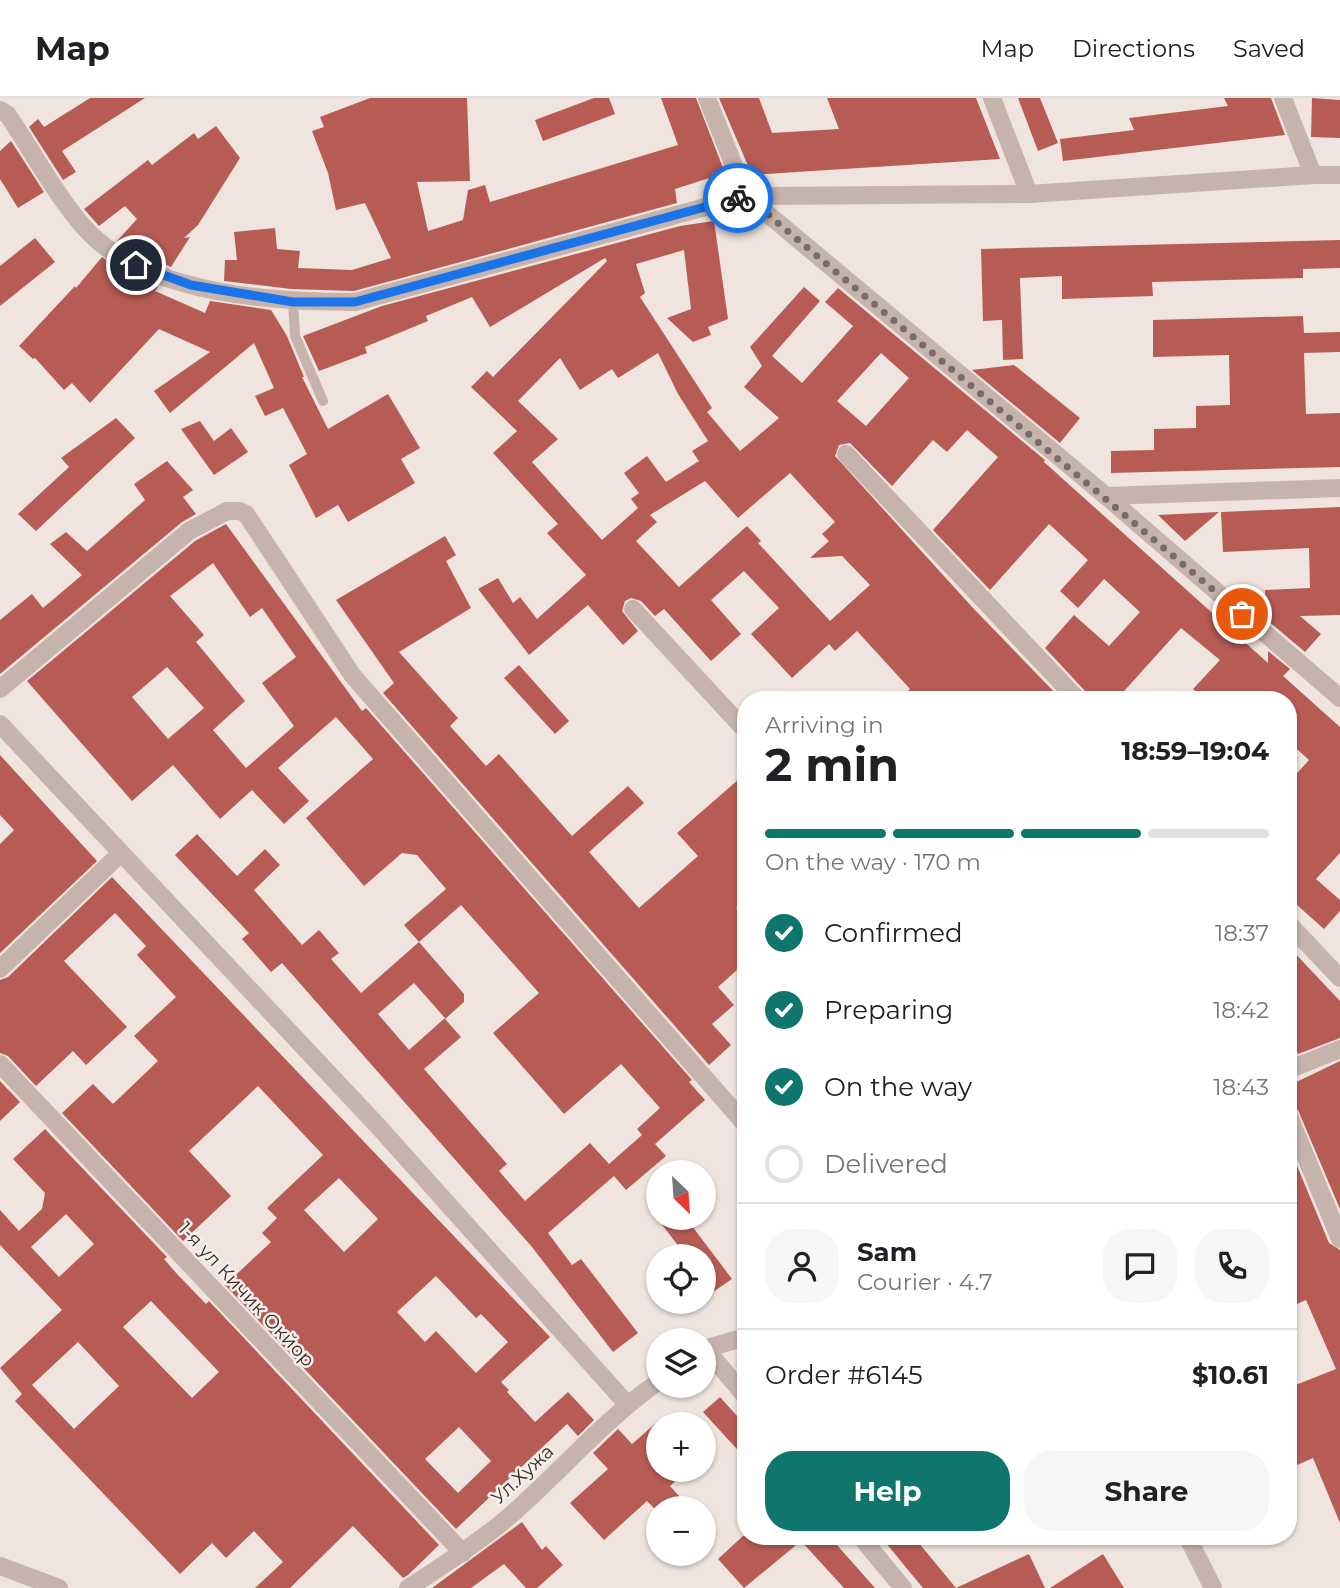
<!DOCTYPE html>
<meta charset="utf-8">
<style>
:root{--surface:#fff;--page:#f6f6f6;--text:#202124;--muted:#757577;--line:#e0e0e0;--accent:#0f766e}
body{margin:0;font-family:Montserrat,sans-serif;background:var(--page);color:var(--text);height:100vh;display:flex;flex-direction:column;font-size:26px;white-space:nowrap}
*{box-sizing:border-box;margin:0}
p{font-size:23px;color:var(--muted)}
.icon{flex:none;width:38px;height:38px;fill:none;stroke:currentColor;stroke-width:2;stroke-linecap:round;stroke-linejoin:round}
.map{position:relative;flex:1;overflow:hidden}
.sheet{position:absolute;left:737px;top:593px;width:560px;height:854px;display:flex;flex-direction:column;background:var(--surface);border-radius:28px;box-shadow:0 2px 5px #0004}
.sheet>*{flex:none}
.needle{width:46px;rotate:155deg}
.buttons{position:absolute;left:646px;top:1062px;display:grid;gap:14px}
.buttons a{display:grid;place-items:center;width:70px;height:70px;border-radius:50%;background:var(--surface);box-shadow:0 2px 5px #0004;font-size:35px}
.pin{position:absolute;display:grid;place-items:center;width:60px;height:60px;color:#fff;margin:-30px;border:4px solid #fff;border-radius:50%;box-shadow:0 2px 7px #0007}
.courier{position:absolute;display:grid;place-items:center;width:70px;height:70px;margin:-35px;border:5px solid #1a73e8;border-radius:50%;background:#fff;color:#222;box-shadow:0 2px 9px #0007}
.summary em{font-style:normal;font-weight:700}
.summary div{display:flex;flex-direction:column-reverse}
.summary{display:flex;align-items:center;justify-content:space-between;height:119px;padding:0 28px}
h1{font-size:46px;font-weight:700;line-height:52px}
.bar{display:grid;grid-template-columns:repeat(4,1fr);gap:10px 7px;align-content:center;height:84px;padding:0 28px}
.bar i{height:9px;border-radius:5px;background:var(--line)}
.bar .on{background:var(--accent)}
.bar p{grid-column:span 4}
.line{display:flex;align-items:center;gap:18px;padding:0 28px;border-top:2px solid var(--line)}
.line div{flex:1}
.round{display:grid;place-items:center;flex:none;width:74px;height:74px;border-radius:28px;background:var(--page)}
ol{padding:0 28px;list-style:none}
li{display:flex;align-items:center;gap:21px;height:77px}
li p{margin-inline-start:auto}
li .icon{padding:7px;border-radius:50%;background:var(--accent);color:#fff;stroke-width:4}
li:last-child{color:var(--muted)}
li i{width:38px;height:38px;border:4px solid var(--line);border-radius:50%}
.action{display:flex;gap:14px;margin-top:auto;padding:14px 28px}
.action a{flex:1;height:80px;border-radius:28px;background:var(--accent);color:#fff;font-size:28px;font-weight:700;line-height:80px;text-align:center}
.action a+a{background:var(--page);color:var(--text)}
header{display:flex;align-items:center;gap:42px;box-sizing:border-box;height:98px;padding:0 35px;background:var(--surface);border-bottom:2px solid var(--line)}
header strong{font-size:33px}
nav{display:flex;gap:38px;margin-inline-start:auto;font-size:24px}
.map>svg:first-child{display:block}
.building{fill:#b75c54;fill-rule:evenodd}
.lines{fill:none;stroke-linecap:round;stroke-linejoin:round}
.service{stroke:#c6b3ab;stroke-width:10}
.minor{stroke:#c6b3ab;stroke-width:18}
.done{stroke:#766c68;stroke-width:7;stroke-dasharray:0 12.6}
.route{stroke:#1a73e8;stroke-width:9}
.labels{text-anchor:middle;stroke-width:5;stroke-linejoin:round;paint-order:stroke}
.street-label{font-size:19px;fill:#352b29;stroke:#f7efea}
</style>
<header>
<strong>Map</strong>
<nav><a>Map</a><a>Directions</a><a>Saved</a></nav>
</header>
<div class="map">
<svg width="1340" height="1490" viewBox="0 0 1340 1490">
<rect width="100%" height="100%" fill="#efe4de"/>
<g class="building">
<path d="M90,0h55l-83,53 14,21 -13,8 -34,-53 9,-8 6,8z"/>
<path d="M370,0h97l3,83 -53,1 11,49 35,-11 5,-30 17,-5 5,17 188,-57 -17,-47h35l29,75 -50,16 2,14 -323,88 -63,-2 -67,-8 1,-21h12l-3,-28 41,-4 2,21 23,2 -2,17 54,2 39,-12 -26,-55 -29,7 -8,-37 -16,-42 12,-4 -4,-10z"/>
<path d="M594,0h15l6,16 -72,27 -8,-21z"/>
<path d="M719,0h40l13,35 67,-4 -12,-31h149l24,61 -248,16z"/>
<path d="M1018,0h22l18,45 -20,8z"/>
<path d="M1224,0h47l14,37 -222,26 -3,-22 74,-9 -5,-12 99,-12z"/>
<path d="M1312,0l28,2v38l-29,-1z"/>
<path d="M216,28l24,32 -42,67 -14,13 6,-1 -19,30 -54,-26 20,-22 -12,-13 -26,20 -15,-17 64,-49 4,5 42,-32 4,6z"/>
<path d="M11,43l33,51 -26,16 -18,-29v-28z"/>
<path d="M714,123l14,98 -20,8 3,8 -18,7 -26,-24 24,-9 -7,-59 -48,14 9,29 -5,4 72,111 -5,4 33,39 39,-33 -35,-31 18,-21 -12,-19 54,-60 16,14 -48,55 30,27 51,-57 -28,-24 13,-14 207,172 -1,2 224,201v-12l22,18 -7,7 57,51v126l-24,26 24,21v11l-16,18 -36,-32v-114l21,-23 -21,-19v-41h-82l-13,-11 27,-29 -39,-32 -65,72h-27l-3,-8 -41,-44 29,-33 35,31 31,-34 -36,-33 -26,29 -18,-17 28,-31 -39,-36 -59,66 -57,-60 65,-73 -31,-27 -20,22 -14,-12 -41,46 -42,-43 -11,2 -4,11 138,152 89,92h-163l11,-11 -53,-58 -22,20 -6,-7 -37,34 -41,-44 28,-26 -35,-37 -33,29 30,34 -30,27 -47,-52 -9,7 -14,-15 -10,-3 -6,3 -3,10 16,20 -15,14 -35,-40 -59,50 -51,-66 20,-11 15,25 7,-6 17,22 49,-44 -39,-42 11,-9 -65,-71 24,-22 -46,-44 16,-16 6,6 114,-116 -2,-3 -115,69 -18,-30 -46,19 2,5 -63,26 2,6 -48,18 -16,-35 79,-30 298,-80zM658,255l20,41 30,47 -16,10 7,10 -33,21 -19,-26 -23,17 15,20 -8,6 7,9 -36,32 -70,-78 26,-23 -40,-38 42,-43 20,32 32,-21 6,9zM881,255l28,25 -43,48 -29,-25zM790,375l45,49 -13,12 7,7 -19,17 32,-2 28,29 -40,36 -72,-78 3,-2 -14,-15 -68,61 -43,-46 21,-19 -7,-7 55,-34 33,37z"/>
<path d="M35,140l20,24 -55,44v-40z"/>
<path d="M1340,142v28l-37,1v9l-151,4 1,14 -91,3v-23l-42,2 3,81 -20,1 -1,-40 -19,1 -2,-72z"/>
<path d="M102,159l17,12 39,18 -3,4 50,22 5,-12 61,9 16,26 17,41h-2l26,52 60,-35 32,54 -19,11 14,24 -67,39 -10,-17 -22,13 -27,-53 18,-11 -24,-46 -18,8 -10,-20 19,-8 -20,-45 -84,70 -16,-22 56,-39 -51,-23 -69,74 -18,-20 -8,7 -29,-32 -2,1 -14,-13 56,-60 1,2z"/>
<path d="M1303,218l1,17 36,-1v20l-36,1 2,61 34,-1v54l-229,6v-22l43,-1v-21l42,-1v-22l34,-1 -1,-50 -76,2v-37z"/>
<path d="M1014,267l66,53 -20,25 -88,-73z"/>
<path d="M116,320l19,20 -99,93 -18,-17 51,-47 -8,-9z"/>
<path d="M200,323l14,20 17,-13 17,24 -34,23 -33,-46z"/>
<path d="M167,363l26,29 -10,7 13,17 -14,8 -182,152v-54l32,-26 11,14 39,-33 -32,-31 16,-12 21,19 58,-51 -11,-16z"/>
<path d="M1340,409v108l-40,1 21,18 -16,18 -39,-33 -1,-29 45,-2 -1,-40 -86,4 -2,-40z"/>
<path d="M1219,414l-34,29 -27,-26z"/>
<path d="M226,426l136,187 4,-3 326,372 -3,2 16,18 -50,44 11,12 -40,34 -12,-14 -66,57 24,32 9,-6 57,74 -25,19 -81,-105 -250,-284 -11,9 -29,-33 7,-6 -74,-78 22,-21 40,42 28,-27 15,16 -26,25 48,55 17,-15 20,23 -8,6 30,34 58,-51 -15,-17 42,-36 -29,-34 -15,-2 -38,33 -58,-68 67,-59 -37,-42 -58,51 31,33 -25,23 -32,-34 -32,29 -47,-54 -41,36 -105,-120 168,-140zM213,465l37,54 12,-9 34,49 -34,26 32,43 -48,42 -33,-38 32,-29 -49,-59 8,-7 -34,-39zM167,569l37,41 -36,31 -36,-42zM461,807l78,88 -46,40 71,81 57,-50 39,44 -23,21 5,6 -33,29 -19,-21 -65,58 -26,-30 8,-7 -83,-95 37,-32 -16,-18 19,-17v-8l-45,-52zM414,885l31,35 -36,32 -31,-36z"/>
<path d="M445,438l11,19 -10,6 25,47 -72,44 59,66 -8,8 36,40 13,-12 73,82 56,-50 16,17 -55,49 50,56 59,-52 -21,-23 69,-60v127l-10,8 10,11v43l-28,25 16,18 -22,19 19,21 -22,20 -326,-372 11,-10 -58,-83z"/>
<path d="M519,567l50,56 -14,13 -51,-56z"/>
<path d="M0,657l97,106 -97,92v-109l14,-14 -14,-15z"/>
<path d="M112,779l438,460 -49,45 8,8 -2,2 28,30 33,-30 26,28 -16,16 -11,-12 -111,105 -231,-244 46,-43 -9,-9 15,-15 -10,-10 56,-53 -65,-69 -69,65 42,45 -48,45 -121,-128 31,-29 20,20 45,-43 -24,-25 42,-39 -39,-42 9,-9 -31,-33 -51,48 63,66 -41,38 -13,-14 -37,35 -28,-30 -8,-3v-73l8,-3zM339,1080l39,41 -34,33 -40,-42zM436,1178l40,42 5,-4 27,28 -32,31 -40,-42 -11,11 -28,-30zM459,1329l32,34 -33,32 -33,-34z"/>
<path d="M1288,848l52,55v37l-42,16 -10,-28z"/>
<path d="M1340,963v148l-42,-99 -10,-7v-17z"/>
<path d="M0,983l20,21 -20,19z"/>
<path d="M45,1031l122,128 -3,2 13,15 29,30 3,-3 230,244 -31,30 -5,3 -50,-52 -63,62h-35l28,-26 -29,-31 -28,27 -14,-15 -32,31 -165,-173 7,-7 -22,-26 62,-58 -62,-65v-35l19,21 23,-22 3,-16 -32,-34zM66,1116l28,30 -35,33 -28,-30zM151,1203l68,71 -27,26 -69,-71zM78,1244l41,44 -45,43 -42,-44z"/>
<path d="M1288,1046l41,99 11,7v273l-27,-65 -25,11v-81l48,-19 -30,-69 -18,8z"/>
<path d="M657,1120h29l46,61 -19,13 -9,-13v-23h-18z"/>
<path d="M720,1299l26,29v33l-43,-47z"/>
<path d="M658,1323v49h30l-18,16 20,22h-36l-7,-7 -43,39 -34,-37 38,-34 -15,-16 25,-24 14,15z"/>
<path d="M522,1424l20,28 4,-4 17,19 -26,23h-11l-22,-24 -33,24h-39z"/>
<path d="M743,1438h86l46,52h-31l-43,-47 -57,47 -26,-29z"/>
<path d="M880,1438h33l43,52h-33z"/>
<path d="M1029,1456l16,34h-89z"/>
<path d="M1103,1456l21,34h-74z"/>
</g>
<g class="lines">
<path class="service" d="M293,204l2,34 28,65"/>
<g class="minor">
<path d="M707,0l39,98 360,300 234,202"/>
<path d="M992,0l37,96"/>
<path d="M1283,0l30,77"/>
<path d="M0,12l8,5c25,37 58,99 90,126 64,54 177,61 257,61l391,-106 283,-2 284,-19h27"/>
<path d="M846,356l232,246"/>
<path d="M1106,398l234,-8"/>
<path d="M633,511l113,122"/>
<path d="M0,591l189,-158 38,-20h13l6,3 107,162 393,449"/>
<path d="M0,626l377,401 250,279"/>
<path d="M1288,825l52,55"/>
<path d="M0,871l121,-116"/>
<path d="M0,966l463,489"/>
<path d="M1288,972l52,-21"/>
<path d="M1288,1016l52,125"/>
<path d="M705,1250l41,49"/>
<path d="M704,1251l42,-12"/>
<path d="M860,1438l43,52"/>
<path d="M1187,1438l26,52"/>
<path d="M0,1468l59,22"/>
<path d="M408,1490c33,-21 65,-42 96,-67 53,-45 97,-99 154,-139"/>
</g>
</g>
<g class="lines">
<path class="done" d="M738,100l8,-2 496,418"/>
<path class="route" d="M136,167l55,20 102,17h62l383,-104"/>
</g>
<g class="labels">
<g class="street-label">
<text transform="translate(247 1196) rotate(47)" y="7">1-я ул Кичик Окйор</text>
<text transform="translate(522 1376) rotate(-43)" y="7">Ул.Хужа</text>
</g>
</g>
</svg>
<div class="buttons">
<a><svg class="needle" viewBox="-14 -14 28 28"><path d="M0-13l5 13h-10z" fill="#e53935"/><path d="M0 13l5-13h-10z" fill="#757577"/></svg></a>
<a><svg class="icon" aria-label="locate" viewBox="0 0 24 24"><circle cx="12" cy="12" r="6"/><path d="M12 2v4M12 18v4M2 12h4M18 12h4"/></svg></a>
<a><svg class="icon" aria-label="layers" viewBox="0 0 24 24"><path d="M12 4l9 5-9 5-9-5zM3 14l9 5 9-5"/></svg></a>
<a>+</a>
<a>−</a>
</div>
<div class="pin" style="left:1242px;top:516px;background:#ea580c"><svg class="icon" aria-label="bag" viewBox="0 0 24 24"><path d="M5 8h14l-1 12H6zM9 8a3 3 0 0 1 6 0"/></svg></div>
<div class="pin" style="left:136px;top:167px;background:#1f2937"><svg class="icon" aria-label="home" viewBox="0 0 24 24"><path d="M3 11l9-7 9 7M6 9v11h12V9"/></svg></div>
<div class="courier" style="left:738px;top:100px"><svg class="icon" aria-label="bike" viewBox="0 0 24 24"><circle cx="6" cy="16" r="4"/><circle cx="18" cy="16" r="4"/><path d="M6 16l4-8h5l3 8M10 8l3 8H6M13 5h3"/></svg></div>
<section class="sheet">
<div class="summary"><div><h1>2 min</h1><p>Arriving in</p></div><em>18:59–19:04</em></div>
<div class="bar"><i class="on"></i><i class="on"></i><i class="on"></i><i></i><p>On the way · 170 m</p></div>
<ol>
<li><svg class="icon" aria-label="check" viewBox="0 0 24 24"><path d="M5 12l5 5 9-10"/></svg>Confirmed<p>18:37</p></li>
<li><svg class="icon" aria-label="check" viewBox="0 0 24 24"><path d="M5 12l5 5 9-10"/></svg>Preparing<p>18:42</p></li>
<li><svg class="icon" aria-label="check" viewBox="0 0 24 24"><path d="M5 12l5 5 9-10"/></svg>On the way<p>18:43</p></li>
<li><i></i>Delivered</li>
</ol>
<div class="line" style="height:126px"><a class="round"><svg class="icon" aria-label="person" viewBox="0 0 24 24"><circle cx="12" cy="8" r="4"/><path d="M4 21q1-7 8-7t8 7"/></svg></a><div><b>Sam</b><p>Courier · 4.7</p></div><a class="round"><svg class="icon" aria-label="chat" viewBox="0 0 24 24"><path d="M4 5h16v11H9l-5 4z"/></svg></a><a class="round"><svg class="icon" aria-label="phone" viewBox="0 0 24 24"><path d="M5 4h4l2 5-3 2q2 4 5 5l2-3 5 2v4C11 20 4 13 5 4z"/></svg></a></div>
<div class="line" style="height:91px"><div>Order #6145</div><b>$10.61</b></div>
<div class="action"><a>Help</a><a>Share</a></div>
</section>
</div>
